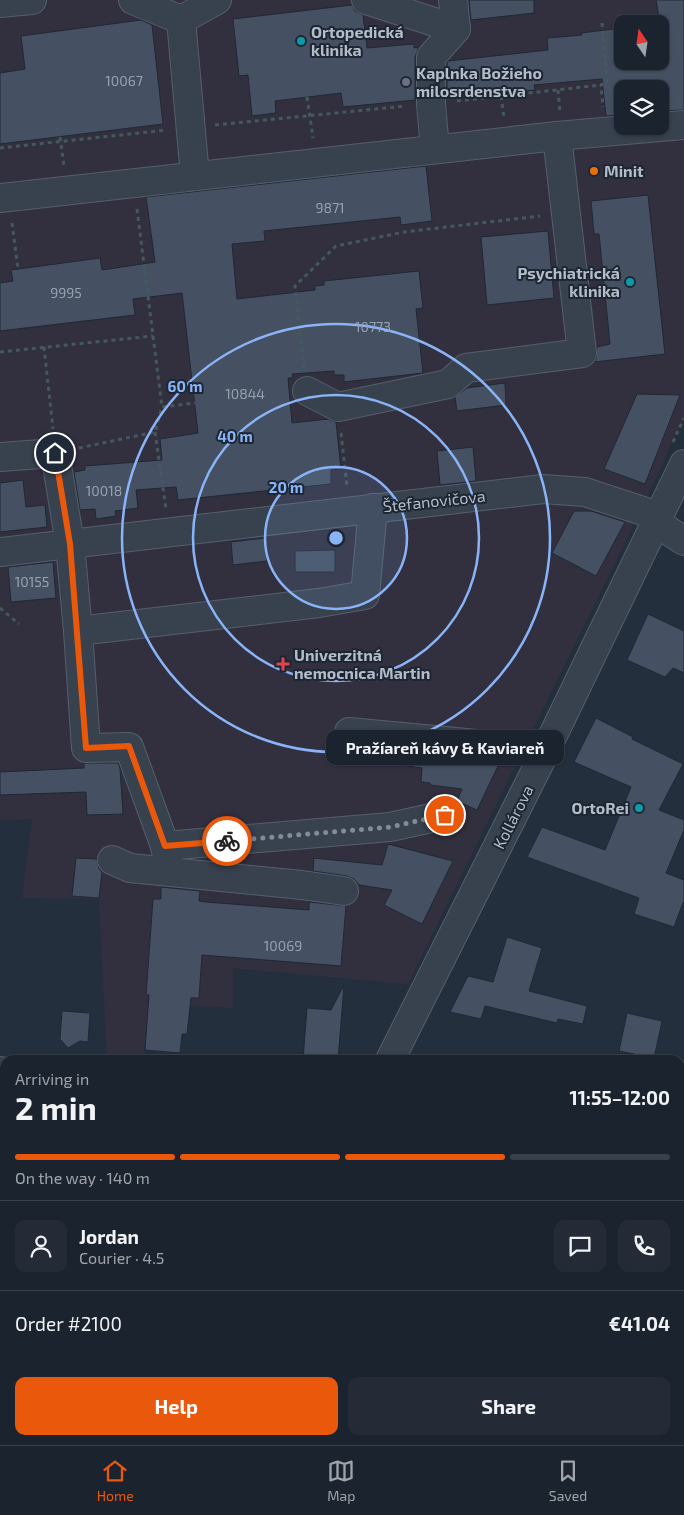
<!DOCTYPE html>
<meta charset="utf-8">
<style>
:root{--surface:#1b232e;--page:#242b36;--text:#f1f3f6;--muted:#a0a4aa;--line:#39404a;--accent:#ea580c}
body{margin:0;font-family:"Exo 2",sans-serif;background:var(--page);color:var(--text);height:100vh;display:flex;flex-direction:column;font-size:19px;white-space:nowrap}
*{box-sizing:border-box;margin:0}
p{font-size:16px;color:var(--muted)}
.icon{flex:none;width:28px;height:28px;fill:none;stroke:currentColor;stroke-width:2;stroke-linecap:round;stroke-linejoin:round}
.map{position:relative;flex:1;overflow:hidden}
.drawer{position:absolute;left:0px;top:1055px;width:685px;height:390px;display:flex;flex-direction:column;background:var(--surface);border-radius:15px 15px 0 0;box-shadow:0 1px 4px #0004,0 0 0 1px var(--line)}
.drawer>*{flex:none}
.needle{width:32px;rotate:347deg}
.fabs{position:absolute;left:614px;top:15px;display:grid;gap:10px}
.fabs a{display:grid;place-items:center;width:55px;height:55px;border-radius:10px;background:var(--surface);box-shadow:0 1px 4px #0004,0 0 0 1px var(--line);font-size:25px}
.pin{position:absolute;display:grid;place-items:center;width:42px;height:42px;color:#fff;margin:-21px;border:2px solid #fff;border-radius:50%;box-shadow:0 1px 5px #0007}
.courier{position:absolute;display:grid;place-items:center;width:50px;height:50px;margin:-25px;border:4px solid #ea580c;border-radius:50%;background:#fff;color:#222;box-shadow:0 1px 6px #0007}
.bubble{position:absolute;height:35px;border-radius:10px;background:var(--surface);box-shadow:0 1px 4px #0004,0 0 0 1px var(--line);font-size:16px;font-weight:700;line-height:35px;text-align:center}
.head em{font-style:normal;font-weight:700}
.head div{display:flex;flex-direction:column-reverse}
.head{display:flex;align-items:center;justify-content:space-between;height:85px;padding:0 15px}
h1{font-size:32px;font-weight:700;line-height:38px}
.bar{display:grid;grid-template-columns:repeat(4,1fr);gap:8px 5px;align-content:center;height:60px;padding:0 15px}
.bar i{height:6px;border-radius:4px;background:var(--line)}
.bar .current{background:var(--accent)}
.bar p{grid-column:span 4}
.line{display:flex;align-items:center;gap:12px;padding:0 15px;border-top:1px solid var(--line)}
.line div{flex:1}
.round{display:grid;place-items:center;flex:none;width:52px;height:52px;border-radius:10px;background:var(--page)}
.cta{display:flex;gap:10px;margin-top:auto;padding:10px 15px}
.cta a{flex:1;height:58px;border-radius:10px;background:var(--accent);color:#fff;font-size:20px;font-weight:700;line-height:58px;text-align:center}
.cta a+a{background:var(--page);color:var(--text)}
.menu{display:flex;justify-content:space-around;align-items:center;height:70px;border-top:1px solid var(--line);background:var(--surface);font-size:14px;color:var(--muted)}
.menu a{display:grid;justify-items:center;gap:2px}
.menu .current{color:var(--accent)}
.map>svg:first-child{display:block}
.medical{fill:#32303f;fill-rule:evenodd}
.building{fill:#455162;stroke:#1f2835}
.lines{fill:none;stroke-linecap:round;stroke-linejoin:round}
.minor-casing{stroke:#565f6c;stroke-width:30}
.path{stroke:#44595c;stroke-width:3;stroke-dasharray:4 4;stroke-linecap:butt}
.minor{stroke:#38414e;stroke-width:28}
.done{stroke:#828b98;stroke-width:5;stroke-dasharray:0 9}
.route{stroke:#ea580c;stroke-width:6}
.ring{fill:none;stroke:#8ab4f8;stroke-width:2.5}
.culture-dot{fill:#0f9aa8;stroke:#1d2633;stroke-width:2}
.worship-dot{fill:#6b7280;stroke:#1d2633;stroke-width:2}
.food-dot{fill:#e8710a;stroke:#1d2633;stroke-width:2}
.health-dot{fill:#e0444e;stroke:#1d2633;stroke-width:2}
.labels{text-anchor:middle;stroke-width:4;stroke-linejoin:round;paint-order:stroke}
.number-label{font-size:14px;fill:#98a1af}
.poi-label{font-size:16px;font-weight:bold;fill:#b4bcc9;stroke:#1d2633;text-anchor:start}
.street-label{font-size:16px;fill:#b4bcc9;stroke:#1d2633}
.centre{fill:#8ab4f8;stroke:#1d2633;stroke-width:2.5}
.ring-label{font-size:15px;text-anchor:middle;font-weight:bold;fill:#8ab4f8;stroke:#1d2633;stroke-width:4;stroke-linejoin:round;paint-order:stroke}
</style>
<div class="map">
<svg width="684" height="1445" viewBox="0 0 684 1445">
<rect width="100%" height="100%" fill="#242f3e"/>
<path class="medical" d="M0,0h684v418l-43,92 -233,474 -175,-16v40l-84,-5 -6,57h-36l-8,-161 -77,-1 10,-79 -32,1zM622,24h38v37h-38zM622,89h38v37h-38z"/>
<g class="building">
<path d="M469,0h65v13l-63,7z"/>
<path d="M656,0h28v110l-24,1v-22h-38v26l-16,1 -4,-37 -68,6 1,5 -68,6 -1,-5 -19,2v-30l1,-2 100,-11 -1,-12 35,-3 -1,-2 41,-5v33h38v-37z"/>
<path d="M352,5l3,6 8,4 4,33 47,-4v4l3,-1 1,2 -3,8v43l-72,7 -2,-14 -66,8 1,12 -24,3 -4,-41 -9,1 -6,-57z"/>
<path d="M141,20l11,5 11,99 -163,20v-71l25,-4 -4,-33z"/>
<path d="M426,166l6,55 -31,4 -1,-8 -136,14 1,10 -33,3 5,55 78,-9v-4l9,-1v-4l95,-10 4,37 -7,1 7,64 -79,9v-7h-10v-4l-42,3 1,4h-5l4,45 36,-4 8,3 5,47 -10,1v14l-153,16 -2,-13 -40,3 2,18 -23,3 1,5 -20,3 -1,-10 -15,1 -6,-38 11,-2v-4l77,-6 -2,-21 38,-6 -16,-140 -49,6 2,16 -135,16v-48l13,-2 -2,-11 89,-12 2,12 53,-8 -9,-65z"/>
<path d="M648,195l17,159 -71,8 2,-3 1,-12 13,-3 -11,-110h-5l-3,-33z"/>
<path d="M548,231l6,67 -67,7 -6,-68z"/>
<path d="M505,383l1,22 -49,6 -2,-14 12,-9z"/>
<path d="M637,394l43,1 -35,89 -41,-15z"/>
<path d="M473,447l3,34 -36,4 -3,-34z"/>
<path d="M23,480l3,27 19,-2 2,22 -47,5v-49z"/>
<path d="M574,511h17l34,11 -29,54 -44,-23z"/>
<path d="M265,538l2,23 -34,4 -2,-23z"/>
<path d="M335,550v22h-40v-21z"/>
<path d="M53,562l3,36 -45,4 -3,-35z"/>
<path d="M648,614l36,17v42l-11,-5 -8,9 -38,-17z"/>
<path d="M596,718l37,19 -1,2 51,25 -24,46 25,10v10l-18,43 18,7v20l-10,27 -40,-13 5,-16 -112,-41 15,-30 63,23 26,-63 -57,-25z"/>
<path d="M387,751l99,9 12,6 -21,44 -20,-9 5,-12 -32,-4v-2l-9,-1 1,-14 -37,-5z"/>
<path d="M84,763h34l2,5 3,46 -36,1 -1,-23 -86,3v-23l84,-4z"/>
<path d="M388,844l65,17 -31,63 -38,-19 8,-15 -33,-5 -5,-6 -7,-3 -34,-5 1,-13 68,7z"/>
<path d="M76,858l21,1 2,10 3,3 -3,26 -27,-2z"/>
<path d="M161,887l39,4 -1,10 7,1 103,8v-8l37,4 -5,60 -139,-11 -3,43h-8l-4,36h-5l-2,19 -35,-3 4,-55h-3l7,-96h8z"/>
<path d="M507,937l35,11 -13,43 58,15 -4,18 -25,-5 -1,4 -72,-17 -4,13 -31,-7 18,-36 25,6z"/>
<path d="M344,985l-6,75h-35l4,-52 24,2z"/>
<path d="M62,1011l28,2 -2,29 -8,-1 -12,7 -8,-9z"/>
<path d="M627,1013l35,8 -8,37 -35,-7z"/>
</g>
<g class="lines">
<defs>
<g id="minor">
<path d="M133,0l48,20"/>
<path d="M366,0l90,29"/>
<path d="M0,3l32,-3"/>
<path d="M435,149l-4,-45v-47l25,-28 -3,-29"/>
<path d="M195,176l-14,-156 36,-20"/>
<path d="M0,198l557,-62 127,-11"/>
<path d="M307,391l31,16 110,-23 18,-16 116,-15 -25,-217"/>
<path d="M0,457l55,-4 15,91 8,87"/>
<path d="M655,522l29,19"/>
<path d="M0,552l543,-63 42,3 73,24"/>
<path d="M349,732l171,16 22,10"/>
<path d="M165,846l225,-19 55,-12"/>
<path d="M112,860l18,8 172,17 42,6"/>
<path d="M170,871l-5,-25 -36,-99 -43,1 -8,-117 241,-28 46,-8 8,-87"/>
<path d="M390,1060l152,-302 142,-294"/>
<path d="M0,1071l5,1"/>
<path d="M680,1100h4"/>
<path d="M0,1150h5"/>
<path d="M680,1303l4,1"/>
<path d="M254,1445l1,-5"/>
</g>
</defs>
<use href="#minor" class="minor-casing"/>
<g class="path">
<path d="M602,23l5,60 -6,2 2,22"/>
<path d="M558,90l2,22"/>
<path d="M501,96l3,22"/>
<path d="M307,97l6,41"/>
<path d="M457,101l144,-16"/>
<path d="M215,125l191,-19"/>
<path d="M60,137l4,29"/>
<path d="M0,148l167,-18"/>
<path d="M137,209l25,198 33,-4"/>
<path d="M12,223l6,46"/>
<path d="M44,347l9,82"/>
<path d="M0,352l153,-16"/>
<path d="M304,368l-9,-82 41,-40 68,-14 136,-16"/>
<path d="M155,432l11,77"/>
<path d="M341,433l6,53"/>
<path d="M673,442l11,-24"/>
<path d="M79,448l76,-16 7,-25"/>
<path d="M0,608l19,16"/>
<path d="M680,1269h4"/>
<path d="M680,1360l4,-4"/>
<path d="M425,1440l6,5"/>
<path d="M615,1445v-5"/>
</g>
<use href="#minor" class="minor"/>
</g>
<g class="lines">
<path class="done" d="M227,841l163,-14 55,-12"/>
<path class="route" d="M55,453l15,91 16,204 43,-2 36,100 62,-5"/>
</g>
<circle cx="336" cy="538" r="71" fill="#8ab4f8" fill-opacity=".12"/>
<g class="ring">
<circle cx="336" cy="538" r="71"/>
<circle cx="336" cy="538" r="143"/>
<circle cx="336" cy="538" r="214"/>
</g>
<g class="culture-dot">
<circle cx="301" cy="41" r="5"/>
<circle cx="630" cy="282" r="5"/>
<circle cx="639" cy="808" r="5"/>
</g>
<circle class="worship-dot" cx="406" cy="82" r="5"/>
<circle class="food-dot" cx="594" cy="171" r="5"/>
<path class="health-dot" d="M280.5 656.5h5v5h5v5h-5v5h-5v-5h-5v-5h5z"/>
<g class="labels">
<g class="number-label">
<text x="124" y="86">10067</text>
<text x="330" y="213">9871</text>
<text x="66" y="298">9995</text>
<text x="373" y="332">10773</text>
<text x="245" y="399">10844</text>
<text x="104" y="496">10018</text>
<text x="32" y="587">10155</text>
<text x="283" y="951">10069</text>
</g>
<g class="poi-label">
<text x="311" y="38">Ortopedická<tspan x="311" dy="18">klinika</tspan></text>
<text x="416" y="79">Kaplnka Božieho<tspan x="416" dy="18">milosrdenstva</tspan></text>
<text x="604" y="177">Minit</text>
<text x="620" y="279" text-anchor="end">Psychiatrická<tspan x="620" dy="18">klinika</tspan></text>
<text x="294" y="661">Univerzitná<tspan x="294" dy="18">nemocnica Martin</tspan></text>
<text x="629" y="814" text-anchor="end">OrtoRei</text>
</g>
<g class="street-label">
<text transform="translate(434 501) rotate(-6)" y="6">Štefanovičova</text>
<text transform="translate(513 817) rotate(-63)" y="6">Kollárova</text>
</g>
</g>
<circle cx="336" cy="538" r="8" class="centre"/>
<g class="ring-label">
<text x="185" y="392">60 m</text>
<text x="235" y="442">40 m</text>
<text x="286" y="493">20 m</text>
</g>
</svg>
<div class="fabs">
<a><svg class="needle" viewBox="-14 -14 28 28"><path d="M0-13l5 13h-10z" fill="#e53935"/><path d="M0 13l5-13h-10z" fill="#a0a4aa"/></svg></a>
<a><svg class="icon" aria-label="layers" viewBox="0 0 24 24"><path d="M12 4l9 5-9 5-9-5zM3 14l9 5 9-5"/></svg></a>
</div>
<div class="pin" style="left:445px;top:815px;background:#ea580c"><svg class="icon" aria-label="bag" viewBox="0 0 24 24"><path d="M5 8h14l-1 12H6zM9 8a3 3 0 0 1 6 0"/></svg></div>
<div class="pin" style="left:55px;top:453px;background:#1f2937"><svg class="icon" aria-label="home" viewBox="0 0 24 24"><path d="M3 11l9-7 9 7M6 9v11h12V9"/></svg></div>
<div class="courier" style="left:227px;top:841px"><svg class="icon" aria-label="bike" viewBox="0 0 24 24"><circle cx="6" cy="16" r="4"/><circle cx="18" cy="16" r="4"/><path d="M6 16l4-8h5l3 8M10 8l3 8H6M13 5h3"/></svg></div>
<div class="bubble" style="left:326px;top:730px;width:238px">Pražíareň kávy &amp; Kaviareň</div>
<section class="drawer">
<div class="head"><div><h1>2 min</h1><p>Arriving in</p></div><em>11:55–12:00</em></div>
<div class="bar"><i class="current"></i><i class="current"></i><i class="current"></i><i></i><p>On the way · 140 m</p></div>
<div class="line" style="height:90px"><a class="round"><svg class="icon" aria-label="person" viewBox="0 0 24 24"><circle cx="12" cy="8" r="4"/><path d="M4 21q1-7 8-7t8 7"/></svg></a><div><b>Jordan</b><p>Courier · 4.5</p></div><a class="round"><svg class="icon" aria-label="chat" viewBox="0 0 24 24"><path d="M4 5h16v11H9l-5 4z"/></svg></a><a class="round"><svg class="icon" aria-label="phone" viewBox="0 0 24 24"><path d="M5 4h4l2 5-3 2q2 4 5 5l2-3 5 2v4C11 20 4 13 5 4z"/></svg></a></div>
<div class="line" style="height:65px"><div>Order #2100</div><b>€41.04</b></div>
<div class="cta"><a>Help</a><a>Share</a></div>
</section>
</div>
<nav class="menu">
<a class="current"><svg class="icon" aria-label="home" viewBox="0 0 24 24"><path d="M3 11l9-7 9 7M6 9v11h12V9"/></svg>Home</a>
<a><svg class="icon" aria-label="map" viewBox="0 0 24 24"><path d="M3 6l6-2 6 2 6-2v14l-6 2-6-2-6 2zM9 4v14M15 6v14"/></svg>Map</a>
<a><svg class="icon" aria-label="saved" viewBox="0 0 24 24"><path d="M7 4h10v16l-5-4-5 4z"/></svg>Saved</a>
</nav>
